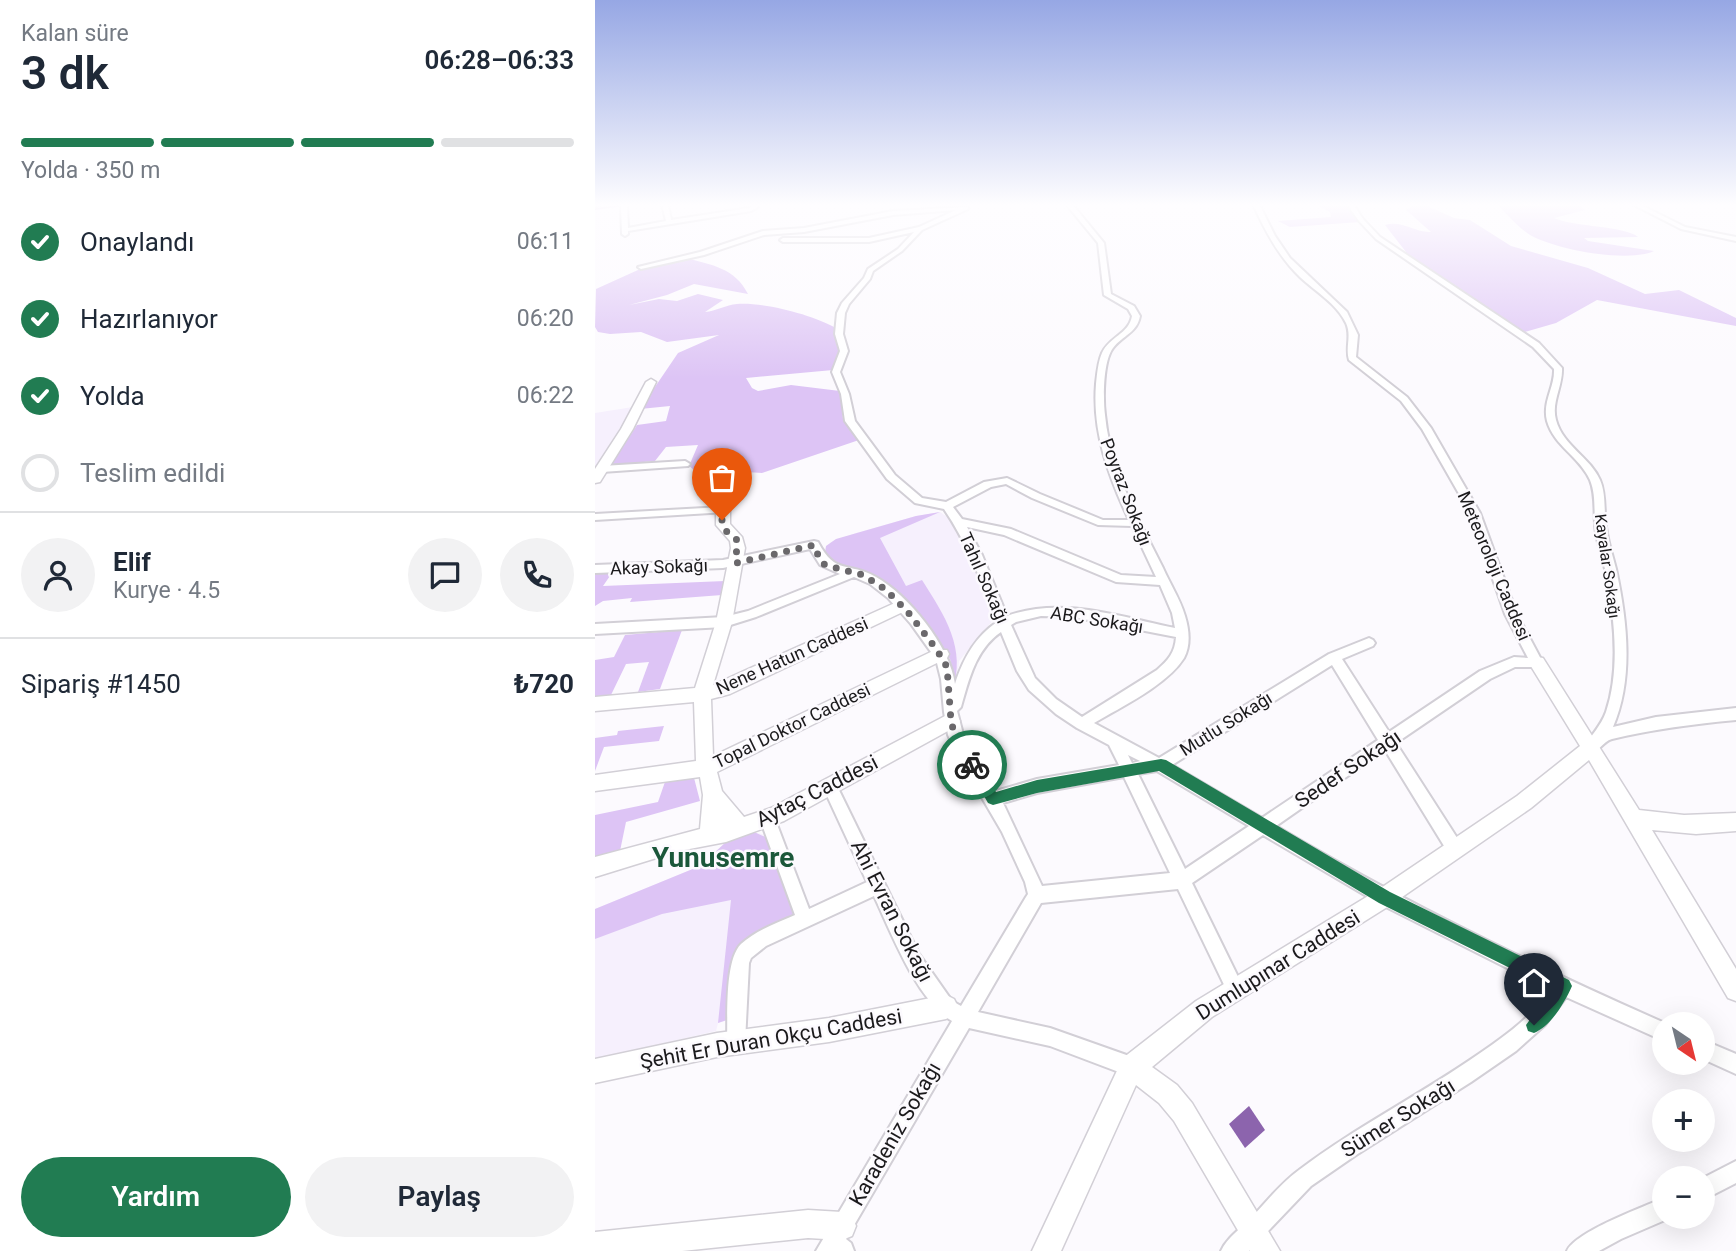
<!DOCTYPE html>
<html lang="tr">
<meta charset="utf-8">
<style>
:root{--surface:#fff;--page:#f2f2f3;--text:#1f2937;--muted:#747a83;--line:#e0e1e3;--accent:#217c52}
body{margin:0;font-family:Roboto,sans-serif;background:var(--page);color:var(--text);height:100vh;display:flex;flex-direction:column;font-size:26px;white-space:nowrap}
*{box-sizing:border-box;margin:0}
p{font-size:23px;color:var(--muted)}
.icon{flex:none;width:38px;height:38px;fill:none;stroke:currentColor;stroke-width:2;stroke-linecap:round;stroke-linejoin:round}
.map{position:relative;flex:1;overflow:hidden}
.drawer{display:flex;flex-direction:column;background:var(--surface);width:595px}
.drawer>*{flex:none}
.needle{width:46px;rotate:145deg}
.buttons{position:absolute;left:1057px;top:1012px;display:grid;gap:14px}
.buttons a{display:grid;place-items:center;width:63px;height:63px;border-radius:50%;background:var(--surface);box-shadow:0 7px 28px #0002;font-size:35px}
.pin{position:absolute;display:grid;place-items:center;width:60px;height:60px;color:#fff;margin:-72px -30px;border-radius:50% 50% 50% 0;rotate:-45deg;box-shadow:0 0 7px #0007}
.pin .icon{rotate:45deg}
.courier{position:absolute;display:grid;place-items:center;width:70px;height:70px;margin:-35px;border:5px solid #217c52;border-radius:50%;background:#fff;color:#222;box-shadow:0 2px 9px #0007}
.overview em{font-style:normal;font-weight:600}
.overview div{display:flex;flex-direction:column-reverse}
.overview{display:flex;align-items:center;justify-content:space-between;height:119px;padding:0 21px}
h1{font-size:46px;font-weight:600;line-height:52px}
.bar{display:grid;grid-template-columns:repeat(4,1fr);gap:10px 7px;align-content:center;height:84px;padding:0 21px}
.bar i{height:9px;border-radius:5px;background:var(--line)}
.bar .current{background:var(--accent)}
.bar p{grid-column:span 4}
.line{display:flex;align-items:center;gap:18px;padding:0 21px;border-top:2px solid var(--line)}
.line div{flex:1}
.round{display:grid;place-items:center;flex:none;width:74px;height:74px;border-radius:37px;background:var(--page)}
ol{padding:0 21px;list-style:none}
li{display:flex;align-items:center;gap:21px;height:77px}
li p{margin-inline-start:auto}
li .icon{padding:7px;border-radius:50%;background:var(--accent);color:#fff;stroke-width:4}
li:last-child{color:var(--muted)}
li i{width:38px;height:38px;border:4px solid var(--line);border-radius:50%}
.button{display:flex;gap:14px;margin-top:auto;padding:14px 21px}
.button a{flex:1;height:80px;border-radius:42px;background:var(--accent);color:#fff;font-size:28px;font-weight:600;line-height:80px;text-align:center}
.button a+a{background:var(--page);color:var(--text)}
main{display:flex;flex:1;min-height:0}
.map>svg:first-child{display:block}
.built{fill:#f6f0fd}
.green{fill:#ddc4f5}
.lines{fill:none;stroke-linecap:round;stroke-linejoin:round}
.canal{fill:#bc93df;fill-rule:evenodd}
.building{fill:#8c64ad}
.street-casing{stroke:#d2cfd6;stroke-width:4}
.secondary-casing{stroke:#d2cfd6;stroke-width:3}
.street{fill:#fff;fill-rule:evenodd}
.secondary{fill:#fff;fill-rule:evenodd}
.route{fill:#217c52}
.done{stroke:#6a686b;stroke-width:7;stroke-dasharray:0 12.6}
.labels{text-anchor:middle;stroke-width:5;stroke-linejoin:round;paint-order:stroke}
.far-street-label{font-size:16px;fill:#1b1a1c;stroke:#fcfafe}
.street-label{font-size:18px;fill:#1b1a1c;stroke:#fcfafe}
.near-street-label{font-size:21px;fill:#1b1a1c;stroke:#fcfafe}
.near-district-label{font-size:28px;font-weight:bold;fill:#1b573a;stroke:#fcfafe}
</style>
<main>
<section class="drawer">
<div class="overview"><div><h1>3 dk</h1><p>Kalan süre</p></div><em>06:28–06:33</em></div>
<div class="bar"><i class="current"></i><i class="current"></i><i class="current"></i><i></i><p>Yolda · 350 m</p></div>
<ol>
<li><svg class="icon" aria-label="check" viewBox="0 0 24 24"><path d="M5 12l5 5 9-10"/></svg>Onaylandı<p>06:11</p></li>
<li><svg class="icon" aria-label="check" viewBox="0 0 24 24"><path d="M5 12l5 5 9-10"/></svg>Hazırlanıyor<p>06:20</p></li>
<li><svg class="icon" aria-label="check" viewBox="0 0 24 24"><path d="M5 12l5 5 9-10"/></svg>Yolda<p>06:22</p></li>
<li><i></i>Teslim edildi</li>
</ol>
<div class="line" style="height:126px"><a class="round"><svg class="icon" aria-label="person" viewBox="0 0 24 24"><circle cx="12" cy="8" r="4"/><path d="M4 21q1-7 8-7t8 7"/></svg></a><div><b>Elif</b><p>Kurye · 4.5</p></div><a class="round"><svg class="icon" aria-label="chat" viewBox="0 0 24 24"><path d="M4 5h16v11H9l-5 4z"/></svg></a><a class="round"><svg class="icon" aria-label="phone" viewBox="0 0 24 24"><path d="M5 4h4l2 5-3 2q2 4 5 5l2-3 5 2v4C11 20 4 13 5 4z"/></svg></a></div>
<div class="line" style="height:91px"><div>Sipariş #1450</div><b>₺720</b></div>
<div class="button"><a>Yardım</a><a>Paylaş</a></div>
</section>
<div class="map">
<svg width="1141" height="1251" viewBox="0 0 1141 1251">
<rect width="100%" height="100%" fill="#fcfafe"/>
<g class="built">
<path d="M38,407l-12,23 -26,39v-56z"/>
<path d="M345,512l13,9 22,46 18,53 -34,41 -1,13 -5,7 -3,-22 -31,-40 -94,-70 6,-7 25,-9 60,-17z"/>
<path d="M159,832l11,3 -18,106 -20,79 -9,3 -2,8 -121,28v-150l105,-43 14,-12z"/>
</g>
<g class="green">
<path d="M720,204h34l11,18 -70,5 -12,-6 53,-4 -1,-5z"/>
<path d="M820,204h8l31,14 16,2 41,26 77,22 57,26 34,-4 57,28v8l-139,-26 -41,23 -35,10 -117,-79 2,-2 -21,-27c17,-5 30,8 46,7l-25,-22z"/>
<path d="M902,204l83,2 5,4 -31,8c20,9 72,8 84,19l-54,1 4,3 66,10c-26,12 -96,-1 -122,-15 -10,-5 -27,-23 -35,-32z"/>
<path d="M91,258c26,7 49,10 62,36l-54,-10 -27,11 -38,10 30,-6 18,2 21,-7 25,6 -18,12c11,-1 21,-7 32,-8 27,-2 76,11 99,24l4,27 -7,15 -87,8 6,10 6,3 33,-6 49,6 3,28 16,21 -97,33 -15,-1 -39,9 -19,-15 9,-21 -32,2 -11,14 -44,4 26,-40 29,-4 4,-15 -30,3 38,-56 41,-18 -52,7 -26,-10 -31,2 -12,-2 -3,-5 1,-38 53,-24z"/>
<path d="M345,512l-60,26 26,48 16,-6c23,36 45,69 30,111l1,-20 -3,-12c-12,-16 -36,-51 -51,-63 -20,-15 -61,-25 -74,-43l1,-7 10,-7 80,-23z"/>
<path d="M17,573l-9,13 122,-5 -3,14 -92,7 2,-4 -29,3 -8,5v-32z"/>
<path d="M87,630l-22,59 -22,3 11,-30 -23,2 -16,33 -15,1v-38l19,-3 11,-22z"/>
<path d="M69,726l-5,15 -55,6 -9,24v-33l22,-3 1,-4z"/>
<path d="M98,774l7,27 -74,21 -6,29 -25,6v-42l63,-13 8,-23z"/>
<path d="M159,832l16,7 25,71v8l-48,23 -20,79 -9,3 13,-123 -69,14 -67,25v-30l105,-43 27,-25z"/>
</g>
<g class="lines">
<path class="canal" d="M30,204h14l-44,6v-2z"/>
</g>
<path class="building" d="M654,1106l16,24 -20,18 -16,-24z"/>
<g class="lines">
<defs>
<g id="street">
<path d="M29,204l3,2 1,22 38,-7 -4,-17h6l3,16 78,-12 3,-2 -1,-2h6l1,3 -7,4 -123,20v3l-3,2 -3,-2 -1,-28z"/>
<path d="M471,204h6l32,39 7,51 23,12 6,10c-3,17 -17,19 -27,32 -10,13 -10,51 -8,67 5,55 34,105 58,153 7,16 17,31 22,48 4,13 6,29 -1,42 -17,27 -63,49 -90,65l65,35 170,-104 40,-16 4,2 2,3 -2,3 -31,13 47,73 91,-61 34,-14 14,1 -23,-44 -35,-101 -48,-84 -21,-28 -52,-41c-4,-13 3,-24 -3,-37 -10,-20 -30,-31 -46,-46 -21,-20 -35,-46 -47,-73h6l16,32 15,22 57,54 11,23 -2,22 51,40 24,31 49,85 37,101 26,49 -1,4h-27l-25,12 -94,64 65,101 2,5 -2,5 -6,2 -6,-2 -64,-104 -109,76c125,75 257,139 391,198h-3v17l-98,-44 -21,28 -29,26 -45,31 -115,73 -45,31 -62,65h-28c6,-14 22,-24 32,-35 15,-16 28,-33 46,-46 54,-41 115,-72 171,-110 30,-20 60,-41 81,-70l-171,-86 -117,-69 -71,48 49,100 3,6 -3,6 -6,3 -6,-3 -51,-106 -137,14 -63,109 72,16 82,29 7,3 3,7 -3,7 -7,3 -82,-31 -81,-18 -123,211 5,4 3,8h-38l136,-230c-36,-22 -60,-87 -78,-125l-108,50 -15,12 -2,5 -4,79 -2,7 -7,2 -7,-2 -2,-7c1,-24 -3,-81 14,-98 15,-14 36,-21 54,-29l-35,-96 3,-5 5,-2 5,2 36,95 58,-27 -44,-95 2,-5 5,-2 5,2 84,172 33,47 9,5 65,-109 2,-3 -3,-12 -23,-50 -45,-77 -9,-20 -4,-23 -3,-33 -5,-20 -25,-35 -23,-26 -18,-14 -16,-7 -98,40 -32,10 -129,7v-10l129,-7 24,-6 92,-37 -20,-9 -10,-16 -87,19 -128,5v-8l128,-5 91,-19 4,1c18,34 30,19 58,35 32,18 74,69 79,107 8,-25 20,-47 42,-62 -15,-39 -29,-78 -53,-113l-29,-6 -28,-24 -42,-58 -4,-27 -9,-22 8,-21 -5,-17 2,-21 5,-10 22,-25 4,-9 30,-20 16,-17 -45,10h-86l-3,-2 3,-2h86l50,-11 37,-17 -63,5 -89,17 -40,3 -60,20 -63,14 -3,-2 62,-15 63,-21 41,-3 89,-17 75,-4v2l-46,21 -20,21 -29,20 -3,8 -21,25 -4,9 -2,21 5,17 -8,21 9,22 6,27 40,54 27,23 24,4 38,-20 23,-4 33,16 63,26h26c-20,-43 -37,-88 -33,-136 1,-10 2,-22 6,-31 7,-16 27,-19 30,-37l-4,-7 -24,-14 -6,-52zM411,484l26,14 66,27 34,1 24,51 -35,-2 -110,-46 -49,-10 -9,-12 38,-20zM372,527l37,8 112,47 44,3 12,28 3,15c-54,-11 -114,-32 -168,-12l-25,-61zM446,616l32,1 103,20c-1,16 -8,23 -19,33l-75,47 -26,-18 -21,-21 -24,-53 5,-3zM406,632l16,39 12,19 27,24 21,14 32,17 10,20 -82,14 -41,12 -31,-49 -8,-31 4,-4c8,-28 15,-58 40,-75zM737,665l46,75 -116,78 -90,-53zM533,755l12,6 -8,2zM562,771l92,55 -64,43 -47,-95zM529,777l46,96 -128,13 -39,-83 34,-10z"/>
<path d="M752,204h6l10,15 17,18 159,106 23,25c1,18 -11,34 -6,52 7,26 34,37 44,60 7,16 3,35 7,53 2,12 6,24 9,36 11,51 18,109 -3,158l43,-10 80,-9v12c-42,4 -83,9 -124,19 -11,3 -14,17 -26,13l-2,-4c7,-13 17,-22 22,-36 15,-44 8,-99 -1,-143 -3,-12 -7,-24 -9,-36 -3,-17 1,-36 -6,-53 -10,-23 -36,-34 -43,-59 -5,-19 8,-34 7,-52l-21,-22 -157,-108 -17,-18z"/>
<path d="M1037,204h7l46,23 51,10v4l-55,-12z"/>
<path d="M90,461l5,3 -2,2 -86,6 -5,-3 5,-3z"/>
<path d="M128,507l5,3 -1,2 -132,8v-6z"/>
<path d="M1108,1040l33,14v20l-33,-15z"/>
<path d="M1141,1161v22l-33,17v-22z"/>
<path d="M1069,1198v18l8,1 -51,22 -22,12h-32c8,-19 76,-44 97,-53z"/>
</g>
<g id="secondary">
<path d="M0,204h8l-8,3z"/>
<path d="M56,379l5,3 -23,47 -33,53 -5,1v-14l26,-40 25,-47z"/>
<path d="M128,506l7,4v14l12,13 3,11 -13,74 -19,63 184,-83 5,-2 8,6 -3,4 -177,84 -19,5 2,57 222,-106h12l2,4 -2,4 -230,114 5,19 22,26 27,-9 174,-92 6,-2 6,2 3,5 -3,5 -173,95 -58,21 -47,9 -84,26v-20l105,-28 3,-34 -3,-18 -105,14v-16l101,-14 -2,-59 -99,9v-14l100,-9 21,-66 15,-74 -1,-7 -14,-16v-15z"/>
<path d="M942,657l6,1 96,152 45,5 52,-2v18l-40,3 -44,-4 84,139v32l-8,-3 -139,-238 -58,48 -139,96 -180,113 -60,50 25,18 15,18 88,148h-30l-76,-130 -15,-18 -23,-18 -75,166h-29l91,-193 73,-57 182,-111 139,-94 63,-50 -51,-83 2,-5z"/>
<path d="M351,995l8,4 4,8 -4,8 -8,4 -117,23 -112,15 -122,26v-24l122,-26 112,-15z"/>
<path d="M213,1210l34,2 10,4 4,10 -4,10 -10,4 -34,-2 -126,13h-87v-19z"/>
</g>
</defs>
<use href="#street" class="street-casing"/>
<use href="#secondary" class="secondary-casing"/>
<use href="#street" class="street"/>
<use href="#secondary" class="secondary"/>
</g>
<linearGradient id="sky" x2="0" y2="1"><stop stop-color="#96a7e4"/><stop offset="0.54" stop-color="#fefdff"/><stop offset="1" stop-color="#fefdff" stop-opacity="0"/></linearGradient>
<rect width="1141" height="379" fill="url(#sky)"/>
<path class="route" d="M377,759l5,2 19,31 41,-12 124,-21 5,1 224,132 179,88 3,6c-7,16 -21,40 -38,47l-6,-2 -2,-6 26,-36 -173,-86 -220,-132 -122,22 -44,12 -5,-2 -22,-38z"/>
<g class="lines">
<path class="done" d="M127,520l4,11 11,9 -1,23 78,-18 6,15 5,5 38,10 22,14 22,22 30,39 10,17 4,54 4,15 17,29"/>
</g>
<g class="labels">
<g class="far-street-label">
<text transform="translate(1013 566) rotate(82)" y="6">Kayalar Sokağı</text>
</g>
<g class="street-label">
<text transform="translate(531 492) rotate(69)" y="6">Poyraz Sokağı</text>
<text transform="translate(899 566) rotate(67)" y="6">Meteoroloji Caddesi</text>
<text transform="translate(64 567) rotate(-2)" y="6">Akay Sokağı</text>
<text transform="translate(389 578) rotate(66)" y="6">Tahıl Sokağı</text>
<text transform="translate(502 620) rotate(9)" y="6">ABC Sokağı</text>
<text transform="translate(197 656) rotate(-24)" y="6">Nene Hatun Caddesi</text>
<text transform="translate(631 724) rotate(-32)" y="6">Mutlu Sokağı</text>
<text transform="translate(197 726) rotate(-26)" y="6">Topal Doktor Caddesi</text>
</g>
<g class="near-street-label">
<text transform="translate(753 769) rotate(-34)" y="7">Sedef Sokağı</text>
<text transform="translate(222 791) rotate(-27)" y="7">Aytaç Caddesi</text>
<text transform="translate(297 911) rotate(63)" y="7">Ahi Evran Sokağı</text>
<text transform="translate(683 965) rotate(-32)" y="7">Dumlupınar Caddesi</text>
<text transform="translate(176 1039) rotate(-10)" y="7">Şehit Er Duran Okçu Caddesi</text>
<text transform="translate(803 1118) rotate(-32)" y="7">Sümer Sokağı</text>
<text transform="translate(300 1134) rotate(-60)" y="7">Karadeniz Sokağı</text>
</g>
<g class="near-district-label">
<text x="128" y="867">Yunusemre</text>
</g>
</g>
</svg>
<div class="buttons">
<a><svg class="needle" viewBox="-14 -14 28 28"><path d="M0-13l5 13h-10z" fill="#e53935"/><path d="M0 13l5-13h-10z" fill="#747a83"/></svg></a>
<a>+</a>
<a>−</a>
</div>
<div class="pin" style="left:127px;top:520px;background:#ea580c"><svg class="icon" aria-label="bag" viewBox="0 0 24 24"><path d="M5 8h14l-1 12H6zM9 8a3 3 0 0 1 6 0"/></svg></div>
<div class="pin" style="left:939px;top:1025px;background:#1f2937"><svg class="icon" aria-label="home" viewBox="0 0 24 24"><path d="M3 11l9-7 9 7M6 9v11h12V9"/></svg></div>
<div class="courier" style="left:377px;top:765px"><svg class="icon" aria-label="bike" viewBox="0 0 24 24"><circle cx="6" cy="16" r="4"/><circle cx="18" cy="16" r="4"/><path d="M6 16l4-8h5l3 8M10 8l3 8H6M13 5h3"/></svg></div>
</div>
</main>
